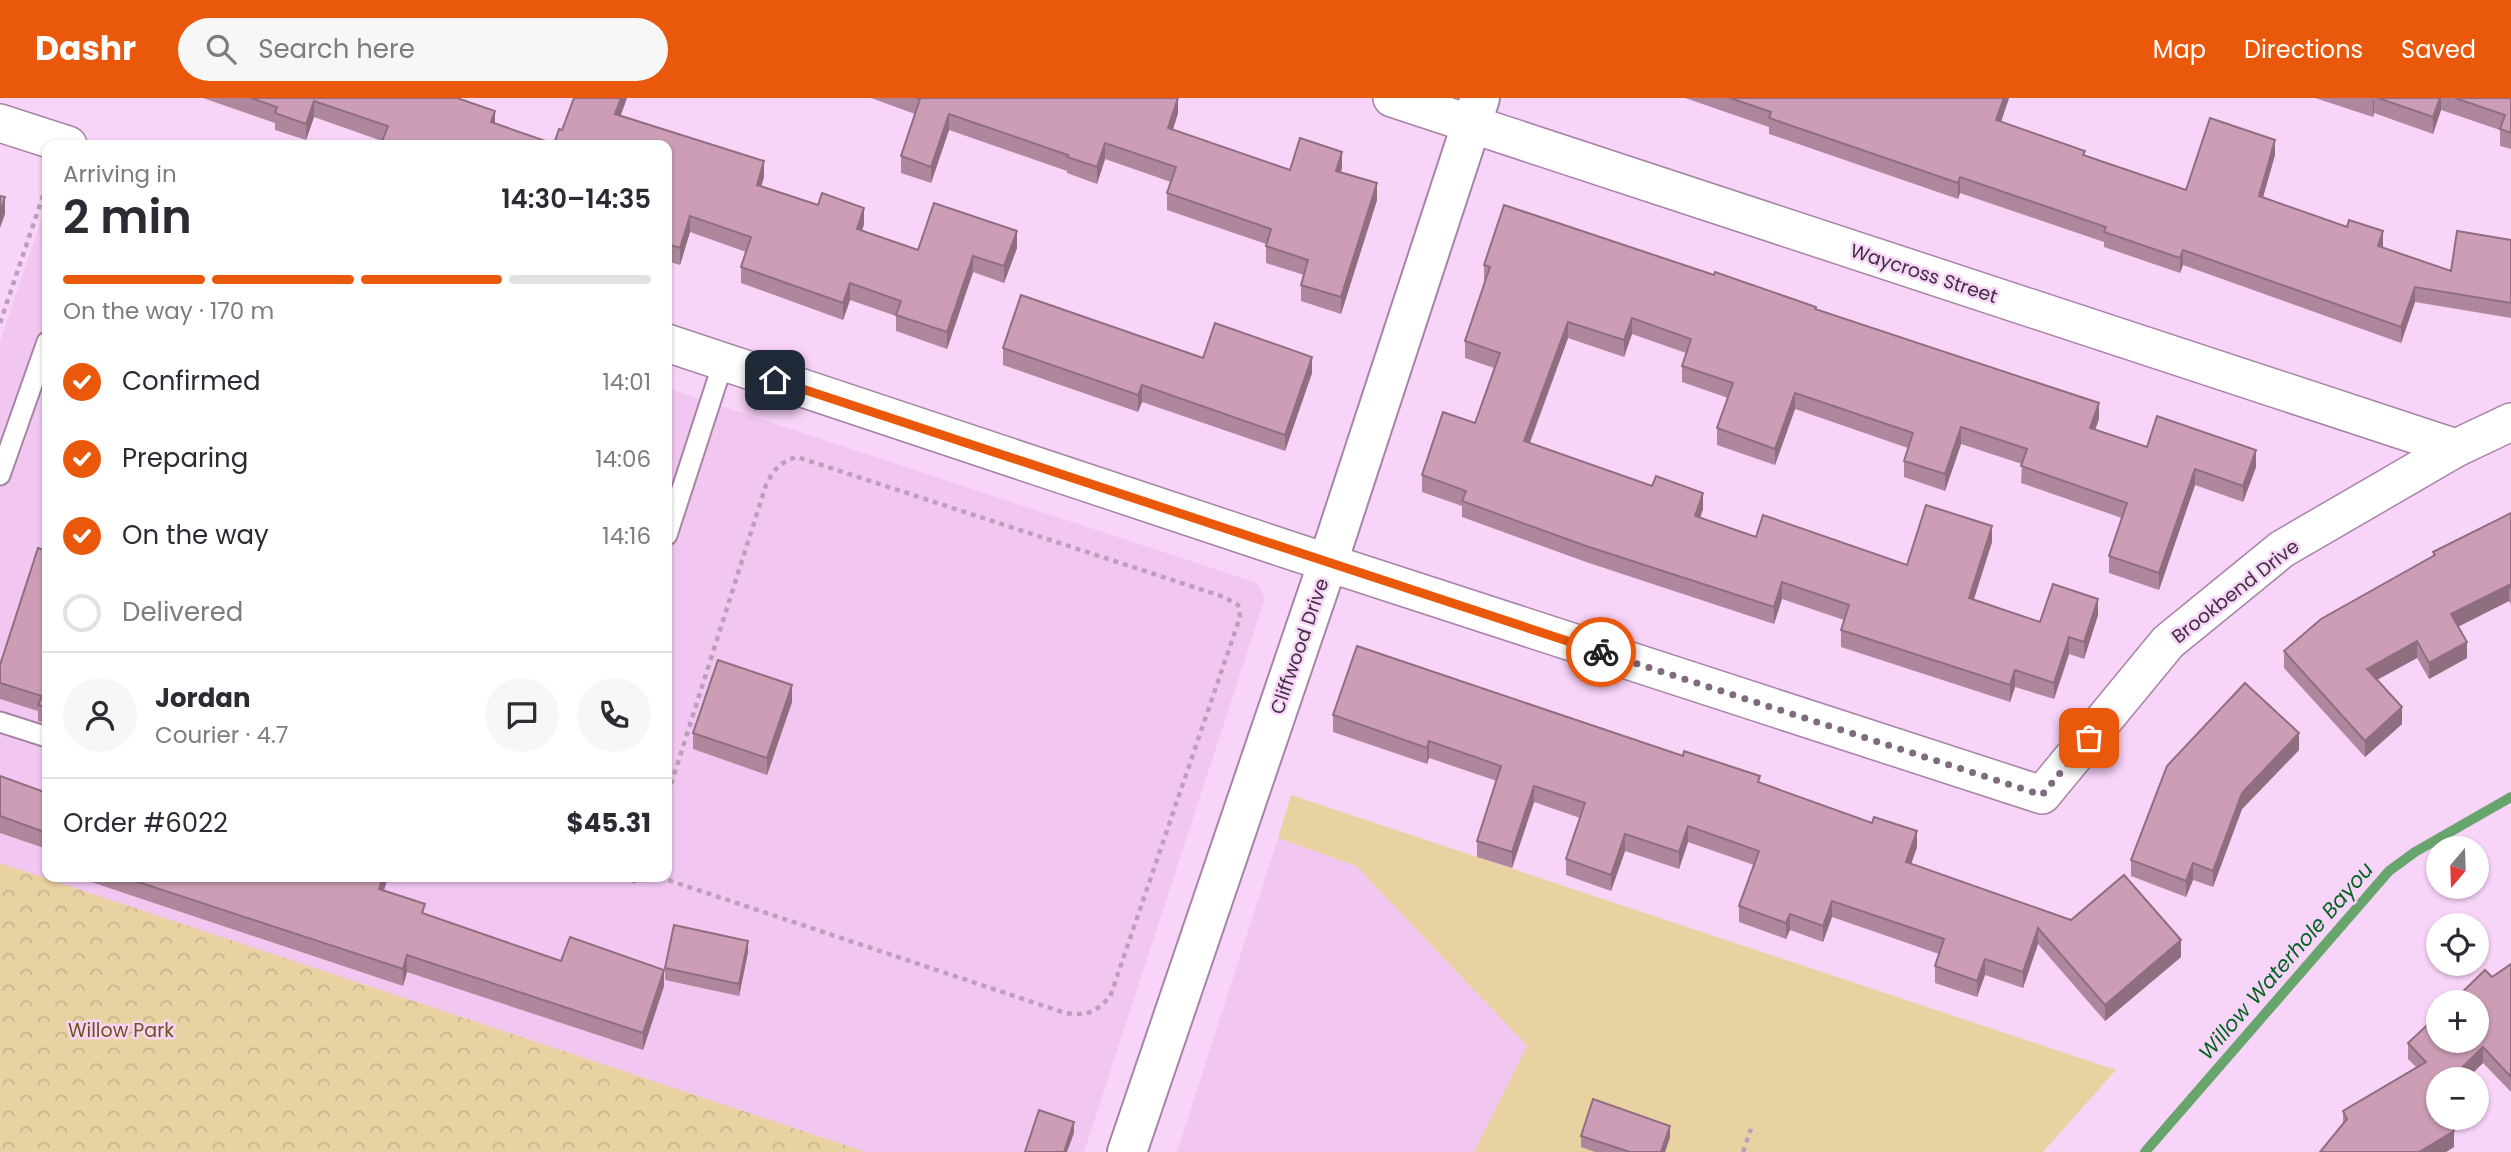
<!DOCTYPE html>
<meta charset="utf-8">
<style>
:root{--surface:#fff;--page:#f7f7f7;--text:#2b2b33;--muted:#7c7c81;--line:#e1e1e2;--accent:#ea580c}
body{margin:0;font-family:Poppins,sans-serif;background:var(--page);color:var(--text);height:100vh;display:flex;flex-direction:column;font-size:26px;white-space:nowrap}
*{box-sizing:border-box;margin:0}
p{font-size:23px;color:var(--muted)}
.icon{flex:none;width:38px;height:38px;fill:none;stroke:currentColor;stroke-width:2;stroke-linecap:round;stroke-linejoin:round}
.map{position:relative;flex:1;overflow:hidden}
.sheet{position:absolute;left:42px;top:42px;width:630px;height:742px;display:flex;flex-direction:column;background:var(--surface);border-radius:14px;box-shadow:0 2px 5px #0004}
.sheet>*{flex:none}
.needle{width:46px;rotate:199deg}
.tools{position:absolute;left:2426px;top:738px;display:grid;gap:14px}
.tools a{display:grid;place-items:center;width:63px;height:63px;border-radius:50%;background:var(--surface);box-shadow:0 2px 5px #0004;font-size:35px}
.pin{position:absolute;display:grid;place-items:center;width:60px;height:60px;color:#fff;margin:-30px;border-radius:14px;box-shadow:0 4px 10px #0006}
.courier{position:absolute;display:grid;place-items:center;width:70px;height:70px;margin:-35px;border:5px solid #ea580c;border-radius:50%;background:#fff;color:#222;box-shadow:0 2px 9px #0007}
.head em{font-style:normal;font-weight:600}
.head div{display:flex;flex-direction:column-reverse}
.head{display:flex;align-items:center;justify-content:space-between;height:119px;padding:0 21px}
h1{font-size:46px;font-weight:600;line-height:52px}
.bar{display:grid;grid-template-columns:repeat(4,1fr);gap:10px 7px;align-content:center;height:84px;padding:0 21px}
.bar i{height:9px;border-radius:5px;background:var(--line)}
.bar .selected{background:var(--accent)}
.bar p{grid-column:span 4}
.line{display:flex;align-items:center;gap:18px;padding:0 21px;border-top:2px solid var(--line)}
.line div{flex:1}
.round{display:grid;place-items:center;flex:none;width:74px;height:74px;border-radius:37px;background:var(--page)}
ol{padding:0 21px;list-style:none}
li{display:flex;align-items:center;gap:21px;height:77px}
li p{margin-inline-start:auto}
li .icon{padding:7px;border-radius:50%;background:var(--accent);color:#fff;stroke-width:4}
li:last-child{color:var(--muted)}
li i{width:38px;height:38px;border:4px solid var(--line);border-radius:50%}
header{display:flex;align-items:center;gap:42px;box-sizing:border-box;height:98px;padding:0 35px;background:var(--accent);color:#fff}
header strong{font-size:33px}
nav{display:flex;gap:38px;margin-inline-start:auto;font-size:24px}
.search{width:490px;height:63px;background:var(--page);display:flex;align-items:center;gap:18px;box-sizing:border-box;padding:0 24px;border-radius:38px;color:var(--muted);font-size:26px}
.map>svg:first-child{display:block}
.built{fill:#f1c7f1}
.green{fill:#e8d2a1}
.park{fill:url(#park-crowns)}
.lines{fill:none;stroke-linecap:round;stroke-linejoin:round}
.stream{stroke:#68a56d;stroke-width:10}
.service-casing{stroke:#a684a6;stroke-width:23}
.minor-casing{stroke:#a684a6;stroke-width:40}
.tertiary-casing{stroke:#a684a6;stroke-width:42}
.path{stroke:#bc9fbc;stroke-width:4.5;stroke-dasharray:5 5;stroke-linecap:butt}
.service{stroke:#fff;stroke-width:19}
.minor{stroke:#fff;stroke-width:37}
.tertiary{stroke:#fff;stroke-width:38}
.wall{fill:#af879c}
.shaded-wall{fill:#8f6e7f}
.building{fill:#cc9db5;stroke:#8f6e7f;stroke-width:2}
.done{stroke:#806a80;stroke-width:7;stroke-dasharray:0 12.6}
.route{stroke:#ea580c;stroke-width:9}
.labels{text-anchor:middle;stroke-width:5;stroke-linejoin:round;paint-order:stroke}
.street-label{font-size:19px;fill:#3f313f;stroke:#f9d4f9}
.park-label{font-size:19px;fill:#6b541a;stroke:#f9d4f9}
.water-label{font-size:21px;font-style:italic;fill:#00651e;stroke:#f9d4f9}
</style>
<header>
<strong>Dashr</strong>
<div class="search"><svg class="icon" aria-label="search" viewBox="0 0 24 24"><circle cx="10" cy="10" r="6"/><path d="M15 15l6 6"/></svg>Search here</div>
<nav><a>Map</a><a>Directions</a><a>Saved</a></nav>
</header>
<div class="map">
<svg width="2511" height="1054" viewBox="0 0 2511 1054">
<defs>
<pattern id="park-crowns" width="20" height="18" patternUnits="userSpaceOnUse" patternTransform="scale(1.75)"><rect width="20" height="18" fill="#e8d2a1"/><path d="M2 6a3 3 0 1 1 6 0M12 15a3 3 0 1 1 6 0" fill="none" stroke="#c8b58c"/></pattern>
</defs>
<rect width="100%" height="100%" fill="#f9d4f9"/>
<g class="built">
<path d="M47,104v675h620v-489l590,195 8,15 -181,554h-218l-866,-289v-521z"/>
<path d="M1278,740l78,28 171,180 -53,106h-297z"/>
</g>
<path class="green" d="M1291,697l825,275 -73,82h-569l53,-106 -171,-180 -78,-28z"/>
<path class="park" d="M0,765l866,289h-866z"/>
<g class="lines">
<path class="stream" d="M2145,1054l244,-281 26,-19 96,-55"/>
<defs>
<g id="service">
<path d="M0,377l47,-133"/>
<path d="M667,437l56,-172"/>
<path d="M0,624l47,15"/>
</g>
<g id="minor">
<path d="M1392,0l1064,350"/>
<path d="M0,25l68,22"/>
<path d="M667,245l628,209 747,243 126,-153 114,-93 174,-101 55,-26"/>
</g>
<path id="tertiary" d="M1127,1054l201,-590 152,-464"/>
</defs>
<use href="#service" class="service-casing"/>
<use href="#minor" class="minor-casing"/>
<use href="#tertiary" class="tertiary-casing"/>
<g class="path">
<path d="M0,225l47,-139"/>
<path d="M622,779l18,6 2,-6"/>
<path d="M659,779l406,136c23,3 29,0 45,-16l130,-380 -2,-12 -14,-8 -427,-140c-17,5 -23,12 -31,28l-99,312"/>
<path d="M1743,1054l8,-23"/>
</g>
<use href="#service" class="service"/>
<use href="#minor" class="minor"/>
<use href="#tertiary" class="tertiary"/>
</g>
<g class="wall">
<path d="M203,0h254l38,25 59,21 8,-14 12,-32h53l-7,18 144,61 -3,9 103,38 -2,7 56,19 99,-2 -13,35 -31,-11 -26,77 -51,-18v-15l-46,-16 -7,20 -102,-37v-16l5,-15 -56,-20 -10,33 -13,-4v-116h-286l1,-4 -68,-24 -8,23 -31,-10v-7z"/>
<path d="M871,0h307v15l-5,17 117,40 52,-2 -1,4 36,28 -36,114 -40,-13v-16l3,-10 -38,-12v-19l-99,-34v-17l4,-11 -66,-23 -8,25 -30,-11v-2l-118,-41 -18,53 -30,-10v-17l14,-42z"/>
<path d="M1685,0h324l-8,24 84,33 101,35 89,-35 -12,42 120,51 68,23 60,-31v78l-96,-16 -14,41 -218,-78 -3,8 -76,-26v-5l-144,-49 -2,6 -189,-65v-7z"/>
<path d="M2315,0h196v51l-11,-3v-16l-59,-20 -8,24 -59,-21 -1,4z"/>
<path d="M1484,167l332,44 283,110 -4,10 52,18 109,20 -13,35 -48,-17 -36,105 -50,-17v-17l13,-38 -101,-35 1,-19 -61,-20 -16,47 -41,-14v-16l4,-13 -113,-39 -20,56 -58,-20v-17l11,-30 -46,-16v-16l4,-13 -54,-19 -8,23 -56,-19 -38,105 173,66 -3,9 56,19 151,28 85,-23 -19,58 67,22 58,-7 -14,44 -15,-5 -15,45 -39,-12 -5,15 -169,-55v-17l3,-10 -62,-21 -8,25 -188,-62 -124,-45v-11l-40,-14v-17l53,-52 19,-55 -29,-10v-17l20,-59h-1z"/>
<path d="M1003,250l200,10 109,15 -27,78 -143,-49 -4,10 -135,-47z"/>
<path d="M2511,415v92l-2,-4 -51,26 9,31 -38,21 -12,-21 -40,22 25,44 -37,33 -81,-89v-17l149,-95v-4z"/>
<path d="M47,453v173l-9,-3v-10l-38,-12v-34z"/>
<path d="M792,604l-25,73 -74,-26v-16z"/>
<path d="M1333,617l427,68 157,64 -6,17 160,56 110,37 -76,64 -67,-77 -15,44 -38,-13 -8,22 -42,-14v-17l4,-12 -107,-37 -9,25 -33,-12 -4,9 -47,-17v-16l15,-41 -66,-23 -9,27 -54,-18 -14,40 -45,-16v-16l14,-41 -46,-16 -22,66 -35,-11v-16l20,-60 -68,-23 -2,6 -94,-32z"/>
<path d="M2299,652l-57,59 -29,78 -20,-7 -7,17 -55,-21v-16z"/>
<path d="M0,678l47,17v56l-47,-16z"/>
<path d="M88,779h300l-4,14 41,23 136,47 103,25 -21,64 -236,-78 -4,14 -315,-105z"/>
<path d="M748,854l-9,44 -74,-16v-12z"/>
<path d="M2511,866v128l-28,-29 -45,17v38l16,29 -8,5h-126l23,-27v-14l73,-44 -8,-8v-16l84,-66z"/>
<path d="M1581,1038l89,1 -5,15h-70l-14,-5z"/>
</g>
<g class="shaded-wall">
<path d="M621,0h6l-12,33v-17z"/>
<path d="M1178,0v15l-10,31v-16z"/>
<path d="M2004,0h5l-13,38v-16z"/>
<path d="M2374,0v15l-1,4v-16z"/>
<path d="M2440,0h1v12l-8,24v-17z"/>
<path d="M314,3v16l-8,23v-16z"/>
<path d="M495,13v16l-4,-5z"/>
<path d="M949,16v16l-18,53v-16z"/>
<path d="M2275,42v15l-16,56v-15z"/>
<path d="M1105,45v16l-8,25v-17z"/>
<path d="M1342,54v16l-6,19v-16z"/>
<path d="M764,63v16l-7,24v-16z"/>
<path d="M1960,79v16l-2,6v-16z"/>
<path d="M1377,85v17l-36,114v-17z"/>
<path d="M5,99v17l-5,14v-17z"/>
<path d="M864,110v16l-7,22v-17z"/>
<path d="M690,118v16l-10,33v-17z"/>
<path d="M1017,133v17l-13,35v-17z"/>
<path d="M2383,133v16l-5,15v-16z"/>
<path d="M2183,152v15l-3,8v-15z"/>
<path d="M973,158v16l-26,77v-17z"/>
<path d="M850,185v17l-7,20v-17z"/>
<path d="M2415,189v15l-14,41v-16z"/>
<path d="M1632,220v16l-8,23v-17z"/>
<path d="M1568,224v16l-44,119v-16z"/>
<path d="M1312,259v16l-27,78v-16z"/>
<path d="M1142,287v17l-4,10v-17z"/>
<path d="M1795,295v16l-20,56v-16z"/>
<path d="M2099,305v16l-9,25v-16z"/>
<path d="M1961,329v17l-16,47v-17z"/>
<path d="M2256,352v17l-13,35v-16z"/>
<path d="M2195,371v16l-36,105v-17z"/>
<path d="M1703,395v16l-8,23v-16z"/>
<path d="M1992,428v16l-23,73v-17z"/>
<path d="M1782,484v17l-8,25v-17z"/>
<path d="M2509,487v16l-58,29v-16z"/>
<path d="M2098,501v16l-14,44v-17z"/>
<path d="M2069,539v17l-15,45v-16z"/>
<path d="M2417,543v17l-50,27v-16z"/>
<path d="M2467,544v16l-38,21v-16z"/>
<path d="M2015,572v17l-5,15v-17z"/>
<path d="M792,587v17l-25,73v-17z"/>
<path d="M2402,609v17l-37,33v-16z"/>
<path d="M2299,635v17l-57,59 -29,78v-16l29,-78z"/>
<path d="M1429,643v17l-2,6v-16z"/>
<path d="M1534,688v16l-22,66v-16z"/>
<path d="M1688,728v16l-9,27v-17z"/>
<path d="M1917,733v16l-11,32v-17z"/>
<path d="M1625,736v17l-14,40v-16z"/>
<path d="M2193,765v17l-7,17v-16z"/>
<path d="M383,779h5l-9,28v-16z"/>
<path d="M1832,803v16l-9,25v-16z"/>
<path d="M1790,816v16l-4,9v-16z"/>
<path d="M2038,830v16l-15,44v-16z"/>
<path d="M2181,842v17l-76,64v-16z"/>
<path d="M748,843v11l-9,44v-12z"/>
<path d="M407,857v17l-4,14v-17z"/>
<path d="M1985,861v16l-8,22v-16z"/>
<path d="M664,872v16l-21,64v-17z"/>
<path d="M2483,949v16l-17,17h-17z"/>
<path d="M2438,993v16l-5,-12z"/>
<path d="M1074,1024v11l-7,19h-3z"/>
<path d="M1670,1028v11l-5,15h-4z"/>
<path d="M2454,1033v16l-8,5h-27z"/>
</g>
<g class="building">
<path d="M251,0h206l38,13 -4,11 63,22 5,-15 3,1 12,-32h47l-6,16 149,47 -7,24 61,20 4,-12 42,15 -7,21 61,21 16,-47 83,28 -13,35 -31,-10 -26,76 -51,-17 5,-14 -51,-18 -7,20 -102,-36 10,-30 -61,-21 -10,32 -13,-4v-99h-284l-2,-1 7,-18 -74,-25 -8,23 -31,-11 2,-6z"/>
<path d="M916,0h262l-10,30 122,42 10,-32 42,14 -6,19 41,12 -36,114 -40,-12 7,-25 -42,-14 5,-17 -104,-36 9,-26 -71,-24 -8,24 -30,-10 1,-2 -119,-41 -18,53 -30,-11 19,-57z"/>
<path d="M1730,0h274l-8,22 89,31 -2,4 103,35 24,-72 65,22 -16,56 88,31 2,-7 34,11 -5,15 73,25 6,-40 54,9v63l-96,-16 -14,40 -218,-77 -3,8 -76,-26 2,-5 -146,-50 -2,6 -189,-65 2,-6z"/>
<path d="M2378,0h62l-7,19z"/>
<path d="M2455,0h56v35l-11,-4 5,-14z"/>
<path d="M0,98l5,1 -5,14z"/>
<path d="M1504,107l210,70 1,-3 101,35 -1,2 284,94 -9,25 57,19 10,-31 99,34 -13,36 -48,-17 -36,104 -50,-17 18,-53 -106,-37 6,-17 -66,-22 -16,47 -41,-13 9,-28 -118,-40 -20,56 -58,-21 16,-45 -51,-17 9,-27 -59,-21 -8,22 -56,-18 -44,119 128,45 4,-10 47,17 -8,23 61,21 7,-22 144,50 19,-60 66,21 -23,72 71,24 13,-38 45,15 -14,43 -15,-5 -15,46 -39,-13 -5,15 -169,-55 8,-25 -67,-23 -8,25 -188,-61 -124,-45 4,-10 -44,-16 21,-63 32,11 25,-70 -35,-12 25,-74 -6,-2z"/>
<path d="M1021,197l182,63 12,-35 97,34 -27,78 -143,-50 -4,10 -135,-47z"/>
<path d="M2511,415v76l-2,-4 -58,29 16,28 -38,21 -12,-22 -50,28 35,38 -37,34 -81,-90 37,-32 114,-64 -2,-3z"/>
<path d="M38,450l9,3v157l-9,-3 4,-9 -42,-13v-18z"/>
<path d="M1357,548l326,110 1,-5 76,25 -2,6 114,41 2,-6 43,14 -11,31 165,58 53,-45 57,65 -76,65 -67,-77 -15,44 -38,-13 -8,22 -42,-15 9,-27 -112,-38 -9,25 -33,-12 -4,9 -47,-17 20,-55 -71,-25 -9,26 -54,-18 -14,41 -45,-16 19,-56 -51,-17 -22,66 -35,-11 24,-75 -72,-25 -2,7 -94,-33z"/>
<path d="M718,562l74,25 -25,73 -74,-25z"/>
<path d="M2245,585l54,50 -57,60 -29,78 -20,-8 -7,18 -55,-21 36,-94z"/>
<path d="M0,678l47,17v40l-47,-17z"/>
<path d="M123,779h260l-4,12 46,15 -3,9 139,48 9,-24 94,33 -21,63 -236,-78 -4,14z"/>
<path d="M674,827l74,16 -9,43 -74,-16z"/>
<path d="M2511,866v113l-28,-30 -34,33h-11v11l-5,4 5,8v15h9l7,13 -35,21h-99l27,-33 -4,-8 83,-49 -18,-19 30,-28v26h38v-38h-25l34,-33 7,7z"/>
<path d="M1593,1001l77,27 -9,26h-31l-49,-16z"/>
<path d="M1039,1012l35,12 -10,30h-39z"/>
</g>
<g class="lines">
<path class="done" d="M1601,554l441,143 47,-57"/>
<path class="route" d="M775,282l826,272"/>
</g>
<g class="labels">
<g class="street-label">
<text transform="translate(1924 175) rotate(18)" y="7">Waycross Street</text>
<text transform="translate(2235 493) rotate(-38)" y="7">Brookbend Drive</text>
<text transform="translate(1299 548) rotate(-71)" y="7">Cliffwood Drive</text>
</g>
<g class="park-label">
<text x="121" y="939">Willow Park</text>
</g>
<g class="water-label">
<text transform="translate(2286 863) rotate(-49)" y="7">Willow Waterhole Bayou</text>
</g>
</g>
</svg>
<div class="tools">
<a><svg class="needle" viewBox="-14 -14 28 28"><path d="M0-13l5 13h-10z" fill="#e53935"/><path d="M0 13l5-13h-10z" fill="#7c7c81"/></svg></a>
<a><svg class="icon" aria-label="locate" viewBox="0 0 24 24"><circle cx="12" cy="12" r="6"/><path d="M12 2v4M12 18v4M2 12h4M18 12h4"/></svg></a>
<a>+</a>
<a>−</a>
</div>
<div class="pin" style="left:2089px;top:640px;background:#ea580c"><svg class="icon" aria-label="bag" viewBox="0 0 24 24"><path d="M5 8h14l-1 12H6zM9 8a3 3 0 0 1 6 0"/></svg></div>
<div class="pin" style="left:775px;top:282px;background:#1f2937"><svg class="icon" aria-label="home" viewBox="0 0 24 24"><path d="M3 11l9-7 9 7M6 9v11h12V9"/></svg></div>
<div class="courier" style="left:1601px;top:554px"><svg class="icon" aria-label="bike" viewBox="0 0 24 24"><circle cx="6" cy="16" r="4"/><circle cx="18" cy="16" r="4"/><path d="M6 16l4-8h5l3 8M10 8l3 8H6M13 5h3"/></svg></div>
<section class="sheet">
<div class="head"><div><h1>2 min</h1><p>Arriving in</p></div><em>14:30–14:35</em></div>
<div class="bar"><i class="selected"></i><i class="selected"></i><i class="selected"></i><i></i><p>On the way · 170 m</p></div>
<ol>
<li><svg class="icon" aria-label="check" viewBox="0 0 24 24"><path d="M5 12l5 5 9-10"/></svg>Confirmed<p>14:01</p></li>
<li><svg class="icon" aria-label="check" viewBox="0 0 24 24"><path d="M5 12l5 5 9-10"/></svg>Preparing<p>14:06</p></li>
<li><svg class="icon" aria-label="check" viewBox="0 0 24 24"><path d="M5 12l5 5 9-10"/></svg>On the way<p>14:16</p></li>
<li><i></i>Delivered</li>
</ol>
<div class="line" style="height:126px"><a class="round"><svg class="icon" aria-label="person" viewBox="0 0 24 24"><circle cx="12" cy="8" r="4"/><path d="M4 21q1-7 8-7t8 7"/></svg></a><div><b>Jordan</b><p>Courier · 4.7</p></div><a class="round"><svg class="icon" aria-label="chat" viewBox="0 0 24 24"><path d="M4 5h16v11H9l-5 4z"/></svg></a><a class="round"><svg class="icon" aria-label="phone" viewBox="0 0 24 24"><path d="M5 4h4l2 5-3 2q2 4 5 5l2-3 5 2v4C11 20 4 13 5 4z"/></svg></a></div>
<div class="line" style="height:91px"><div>Order #6022</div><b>$45.31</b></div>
</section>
</div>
